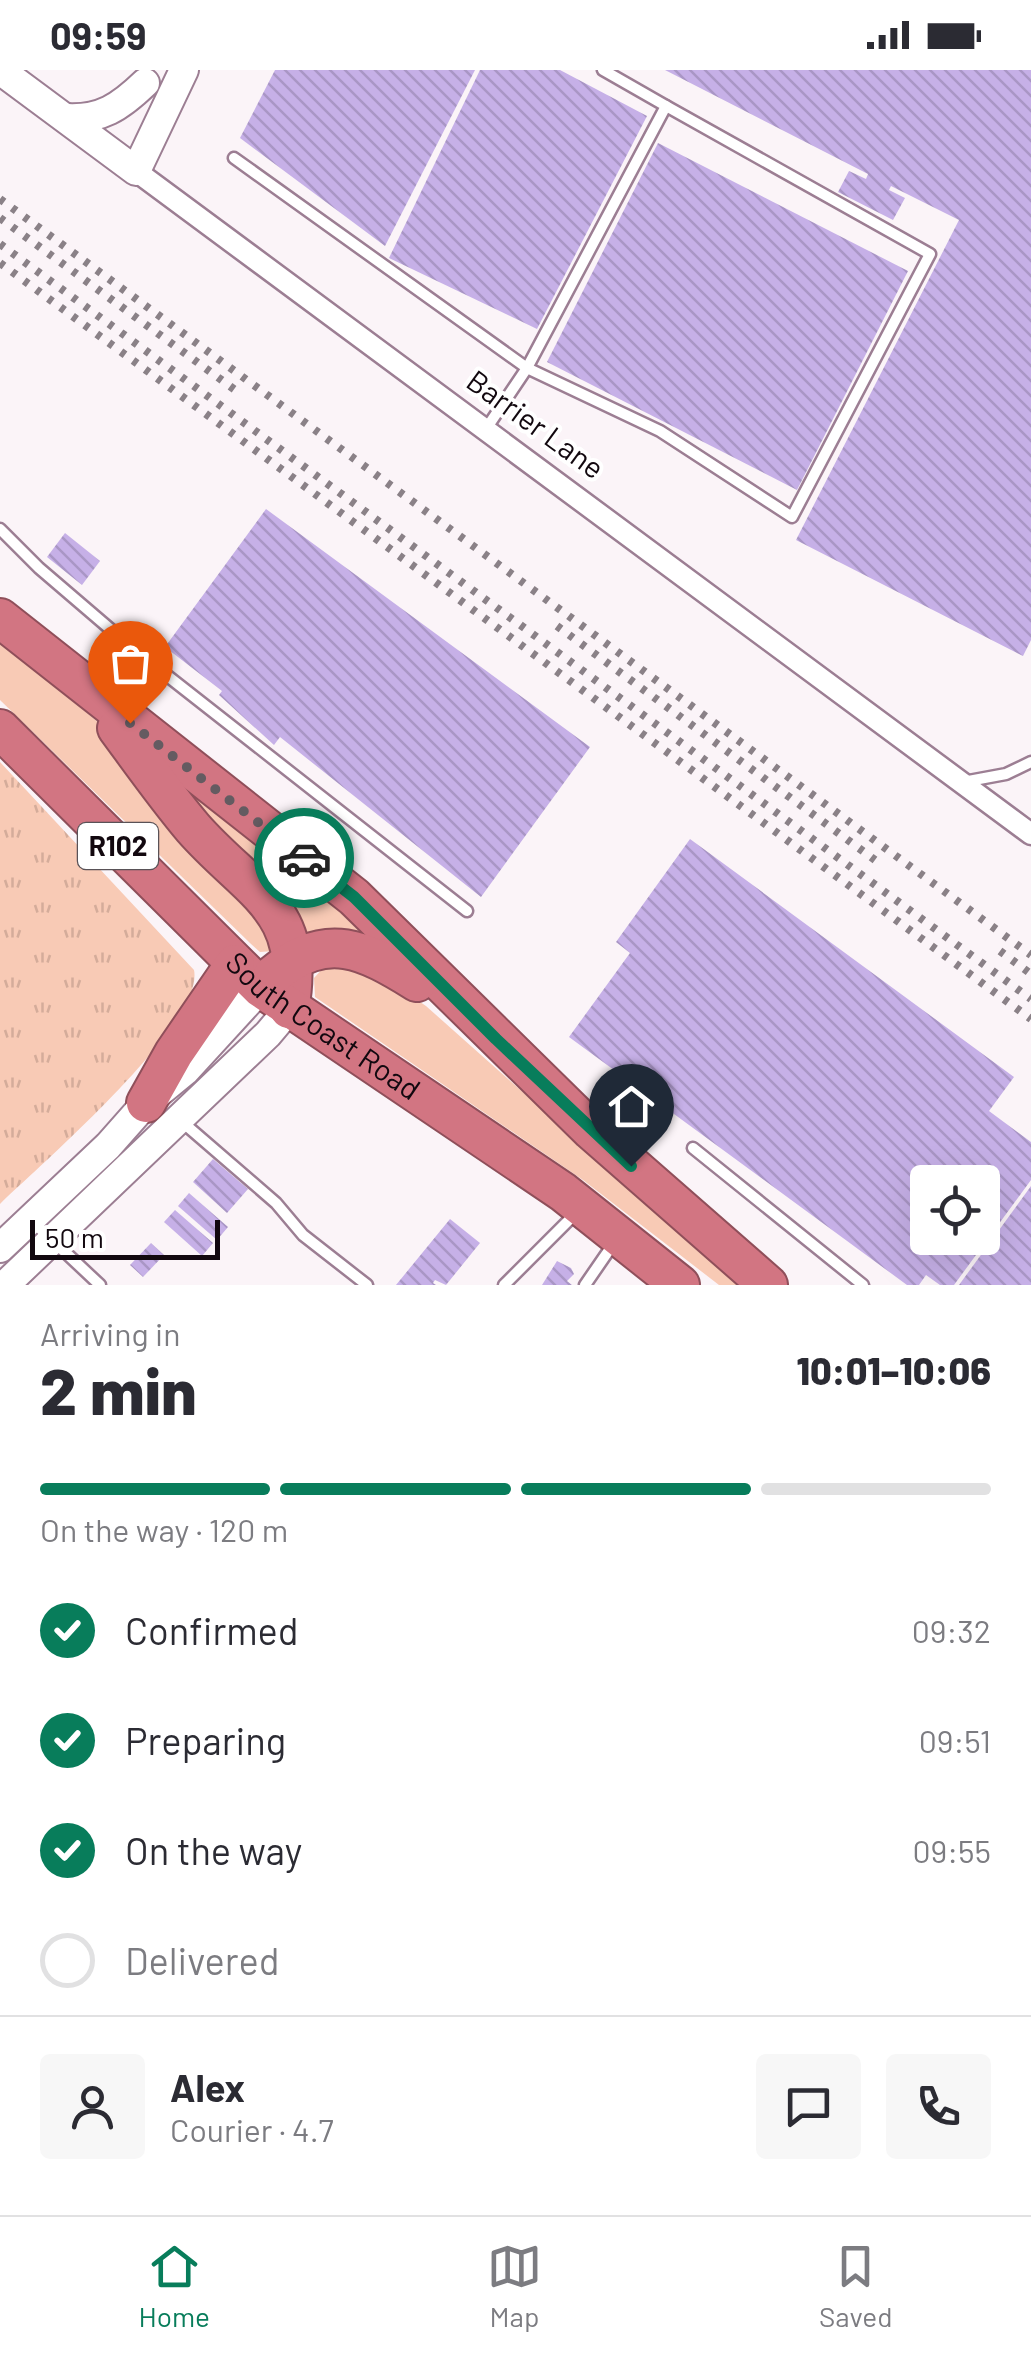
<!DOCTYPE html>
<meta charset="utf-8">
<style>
:root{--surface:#fff;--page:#f7f7f7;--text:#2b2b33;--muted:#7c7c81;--line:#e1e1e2;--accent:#087d5b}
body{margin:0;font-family:Barlow,sans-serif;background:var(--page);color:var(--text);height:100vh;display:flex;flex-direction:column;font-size:38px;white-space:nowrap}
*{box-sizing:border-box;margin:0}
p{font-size:32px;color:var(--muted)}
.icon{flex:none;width:55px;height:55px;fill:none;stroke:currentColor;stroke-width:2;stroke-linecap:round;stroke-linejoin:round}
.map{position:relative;height:1215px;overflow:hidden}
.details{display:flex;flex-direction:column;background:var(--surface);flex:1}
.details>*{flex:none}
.fabs{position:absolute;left:910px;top:1095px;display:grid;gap:20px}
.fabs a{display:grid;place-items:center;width:90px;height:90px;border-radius:10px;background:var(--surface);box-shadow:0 10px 40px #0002;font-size:50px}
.scale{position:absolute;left:30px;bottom:25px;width:190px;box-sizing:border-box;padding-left:10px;border:5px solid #12080f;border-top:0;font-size:28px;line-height:35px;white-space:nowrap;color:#12080f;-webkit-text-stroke:8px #fff;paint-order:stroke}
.pin{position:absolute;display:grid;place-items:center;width:85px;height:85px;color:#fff;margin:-102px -42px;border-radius:50% 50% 50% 0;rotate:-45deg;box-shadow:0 0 10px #0007}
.pin .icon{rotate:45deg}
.courier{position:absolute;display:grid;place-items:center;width:100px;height:100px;margin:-50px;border:8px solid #087d5b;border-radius:50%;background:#fff;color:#222;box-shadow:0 2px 12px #0007}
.overview em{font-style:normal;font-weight:800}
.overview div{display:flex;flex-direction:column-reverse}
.overview{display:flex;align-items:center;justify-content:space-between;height:170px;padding:0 40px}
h1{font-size:65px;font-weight:800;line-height:75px}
.bar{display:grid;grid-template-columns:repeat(4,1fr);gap:15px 10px;align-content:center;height:120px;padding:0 40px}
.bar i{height:12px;border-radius:8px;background:var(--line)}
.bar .current{background:var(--accent)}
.bar p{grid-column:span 4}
.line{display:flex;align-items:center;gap:25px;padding:0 40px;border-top:2px solid var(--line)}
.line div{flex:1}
.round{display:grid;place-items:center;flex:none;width:105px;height:105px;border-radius:10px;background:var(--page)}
ol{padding:0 40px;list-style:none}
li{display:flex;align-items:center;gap:30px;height:110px}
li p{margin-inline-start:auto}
li .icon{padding:10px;border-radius:50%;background:var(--accent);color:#fff;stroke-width:4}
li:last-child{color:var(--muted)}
li i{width:55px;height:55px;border:5px solid var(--line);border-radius:50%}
.status{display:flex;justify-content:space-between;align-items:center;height:70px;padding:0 50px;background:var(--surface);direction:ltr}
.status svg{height:28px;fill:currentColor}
.dock{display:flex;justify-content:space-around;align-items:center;height:140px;border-top:2px solid var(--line);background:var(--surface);font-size:28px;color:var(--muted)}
.dock a{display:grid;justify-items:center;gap:5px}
.dock .current{color:var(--accent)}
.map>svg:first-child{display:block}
.grass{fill:#f8cab5}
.park{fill:url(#park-tufts)}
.building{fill:url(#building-back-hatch);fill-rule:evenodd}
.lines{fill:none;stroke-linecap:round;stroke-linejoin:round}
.lane-casing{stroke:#9c7e93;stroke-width:15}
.street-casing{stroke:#9c7e93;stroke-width:25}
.secondary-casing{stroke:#9c7e93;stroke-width:32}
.highway-casing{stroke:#8f4f5a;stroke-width:42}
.lane{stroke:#fff;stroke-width:10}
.street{stroke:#fff;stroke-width:20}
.secondary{stroke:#fff;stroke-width:28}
.highway{stroke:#d27582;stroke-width:38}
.rail{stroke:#8a8187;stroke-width:8;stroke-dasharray:5 10;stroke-linecap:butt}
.done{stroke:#645b61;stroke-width:10;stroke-dasharray:0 18}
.route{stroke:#087d5b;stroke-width:12}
.labels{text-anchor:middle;stroke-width:8;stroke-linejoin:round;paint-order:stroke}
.shield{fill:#fff;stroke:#595257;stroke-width:2.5}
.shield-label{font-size:28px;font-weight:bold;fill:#12080f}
.street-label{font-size:30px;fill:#12080f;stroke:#fff}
</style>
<div class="status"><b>09:59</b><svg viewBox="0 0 49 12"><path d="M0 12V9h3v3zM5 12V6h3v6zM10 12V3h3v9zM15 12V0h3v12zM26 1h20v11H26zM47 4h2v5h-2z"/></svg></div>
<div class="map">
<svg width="1031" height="1215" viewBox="0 0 1031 1215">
<defs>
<pattern id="park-tufts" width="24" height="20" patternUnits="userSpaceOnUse" patternTransform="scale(2.5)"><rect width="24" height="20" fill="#f8cab5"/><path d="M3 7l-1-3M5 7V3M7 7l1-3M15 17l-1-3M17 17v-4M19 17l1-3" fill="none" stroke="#d4ac9a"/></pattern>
<pattern id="building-back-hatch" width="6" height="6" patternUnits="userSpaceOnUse" patternTransform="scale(2.5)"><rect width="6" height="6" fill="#c6b0e7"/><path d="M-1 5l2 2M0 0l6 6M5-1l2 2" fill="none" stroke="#a996c5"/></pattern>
</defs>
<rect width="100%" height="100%" fill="#fbf4f8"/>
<g class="grass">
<path d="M0,569l99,84 152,175 23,53 -14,1 -9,-8 -251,-244z"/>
<path d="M167,703l160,126 35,35 -59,7z"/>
<path d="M327,894l50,9 49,33 219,195 103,84h-29l-136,-105 -268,-183 -1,-19z"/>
</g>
<path class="park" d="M0,692l194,208c11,53 -154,195 -194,234z"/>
<g class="building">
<path d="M275,0h200l-90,176 -145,-108z"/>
<path d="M480,0h80l87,46 -110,213 -148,-71z"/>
<path d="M665,0h366v570l-8,16 -227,-116 163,-320 -68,-34 -2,4 16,8 -12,22 -55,-28 11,-21 17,8 2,-5z"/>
<path d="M658,73l250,128 -111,219 -250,-128z"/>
<path d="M266,439l324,238 -109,150 -201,-160 -6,8 -55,-50 3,-4 -57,-44z"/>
<path d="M65,463l35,28 -18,24 -35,-28z"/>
<path d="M690,769l324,238 -25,34 42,31v38l-77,105h-14l-14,-10 -7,10h-12l-338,-248 61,-84 -14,-11zM928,1112h54v56h-54z"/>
<path d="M617,1032l25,24 -7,8 -25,-24z"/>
<path d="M213,1089l35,30 -21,24 -34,-31z"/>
<path d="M1031,1116v99h-72z"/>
<path d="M189,1123l39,34 -11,13 -39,-34z"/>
<path d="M175,1140l38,33 -11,13 -38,-34z"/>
<path d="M450,1149l30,24 -34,42 -11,-5 -2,3 3,2h-40z"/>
<path d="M151,1173l13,12 -21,22 -13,-12z"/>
<path d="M557,1191l14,7 3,6 -7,7 5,4h-30z"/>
</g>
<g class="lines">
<defs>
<g id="lane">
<path d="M234,88l293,210 133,63 132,86 138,-263 -264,-148"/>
<path d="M486,359l41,-61 139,-262 -63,-36"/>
<path d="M0,459l39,39 98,84 330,259"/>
<path d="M108,622l29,-40"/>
<path d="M963,712l43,-8 25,-12"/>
<path d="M180,1050l96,83 27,32 64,50"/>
<path d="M693,1078l170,137"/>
<path d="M32,1151l68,64"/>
<path d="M504,1215l74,-74"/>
<path d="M585,1215l31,-45"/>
</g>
<path id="street" d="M136,101l895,663"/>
<g id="secondary">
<path d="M0,0l136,101 48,-101"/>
<path d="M66,48c35,2 54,-11 79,-35"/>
<path d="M0,1178l108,-102 38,-43 39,-32 76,-83"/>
<path d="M5,1215l263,-251 21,-25"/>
</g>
<g id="highway">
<path d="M0,548l354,279 237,233 177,155"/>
<path d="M117,658c25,34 49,68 76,100 56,64 115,80 96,181"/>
<path id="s1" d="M0,659l261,259 302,204 117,93"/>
<path d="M273,905c54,-46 92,-25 144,7"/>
<path d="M146,1033l28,-50 61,-89"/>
</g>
</defs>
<use href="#lane" class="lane-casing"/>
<use href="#street" class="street-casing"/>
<use href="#secondary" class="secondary-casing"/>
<use href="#highway" class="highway-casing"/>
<use href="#lane" class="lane"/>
<use href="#street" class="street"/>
<use href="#secondary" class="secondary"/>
<use href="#highway" class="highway"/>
<g class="rail">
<path d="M0,129l1031,756"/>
<path d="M0,148l242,177"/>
<path d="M0,174l1031,755"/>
<path d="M0,193l1031,756"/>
<path d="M557,556l318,234"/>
<path d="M1000,881l31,23"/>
</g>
</g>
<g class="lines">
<path class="done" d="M130,653l174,135"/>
<path class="route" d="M304,788l50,39 142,142 135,127"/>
</g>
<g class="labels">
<rect class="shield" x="78" y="753" width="80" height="46" rx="8"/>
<g class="shield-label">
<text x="118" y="786">R102</text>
</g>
<g class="street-label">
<text transform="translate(535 355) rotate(36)" y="10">Barrier Lane</text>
<text dy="10" stroke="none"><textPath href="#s1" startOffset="440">South Coast Road</textPath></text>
</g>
</g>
</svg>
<div class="fabs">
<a><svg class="icon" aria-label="locate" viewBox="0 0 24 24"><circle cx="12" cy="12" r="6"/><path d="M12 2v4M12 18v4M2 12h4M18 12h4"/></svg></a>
</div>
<div class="scale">50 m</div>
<div class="pin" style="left:130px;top:653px;background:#ea580c"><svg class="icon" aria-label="bag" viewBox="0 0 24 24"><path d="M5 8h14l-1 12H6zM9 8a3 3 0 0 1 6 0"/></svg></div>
<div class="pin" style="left:631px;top:1096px;background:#1f2937"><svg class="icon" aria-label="home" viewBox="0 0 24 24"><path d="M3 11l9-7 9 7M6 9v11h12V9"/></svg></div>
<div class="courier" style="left:304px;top:788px"><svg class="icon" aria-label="car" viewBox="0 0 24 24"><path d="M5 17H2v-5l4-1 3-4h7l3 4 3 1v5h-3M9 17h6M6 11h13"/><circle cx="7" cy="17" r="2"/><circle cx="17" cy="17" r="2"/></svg></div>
</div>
<section class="details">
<div class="overview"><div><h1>2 min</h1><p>Arriving in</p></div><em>10:01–10:06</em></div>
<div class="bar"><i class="current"></i><i class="current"></i><i class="current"></i><i></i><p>On the way · 120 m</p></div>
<ol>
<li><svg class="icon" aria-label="check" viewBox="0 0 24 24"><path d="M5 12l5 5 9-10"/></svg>Confirmed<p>09:32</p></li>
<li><svg class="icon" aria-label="check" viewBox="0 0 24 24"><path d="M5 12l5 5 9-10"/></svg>Preparing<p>09:51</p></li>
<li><svg class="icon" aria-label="check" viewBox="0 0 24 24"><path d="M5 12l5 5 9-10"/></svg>On the way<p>09:55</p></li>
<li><i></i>Delivered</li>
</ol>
<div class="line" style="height:180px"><a class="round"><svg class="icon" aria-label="person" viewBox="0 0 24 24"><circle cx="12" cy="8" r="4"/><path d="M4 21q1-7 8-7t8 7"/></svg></a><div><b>Alex</b><p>Courier · 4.7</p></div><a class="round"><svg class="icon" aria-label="chat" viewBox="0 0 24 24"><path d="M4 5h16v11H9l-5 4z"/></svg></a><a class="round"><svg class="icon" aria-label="phone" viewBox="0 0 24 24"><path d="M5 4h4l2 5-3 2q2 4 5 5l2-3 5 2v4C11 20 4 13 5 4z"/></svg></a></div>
</section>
<nav class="dock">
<a class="current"><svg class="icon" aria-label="home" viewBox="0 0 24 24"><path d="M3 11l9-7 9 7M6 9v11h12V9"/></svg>Home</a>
<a><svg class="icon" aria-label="map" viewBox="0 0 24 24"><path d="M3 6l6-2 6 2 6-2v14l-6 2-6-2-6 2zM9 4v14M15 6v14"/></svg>Map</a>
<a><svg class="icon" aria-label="saved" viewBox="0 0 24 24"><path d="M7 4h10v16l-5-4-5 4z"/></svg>Saved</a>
</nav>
